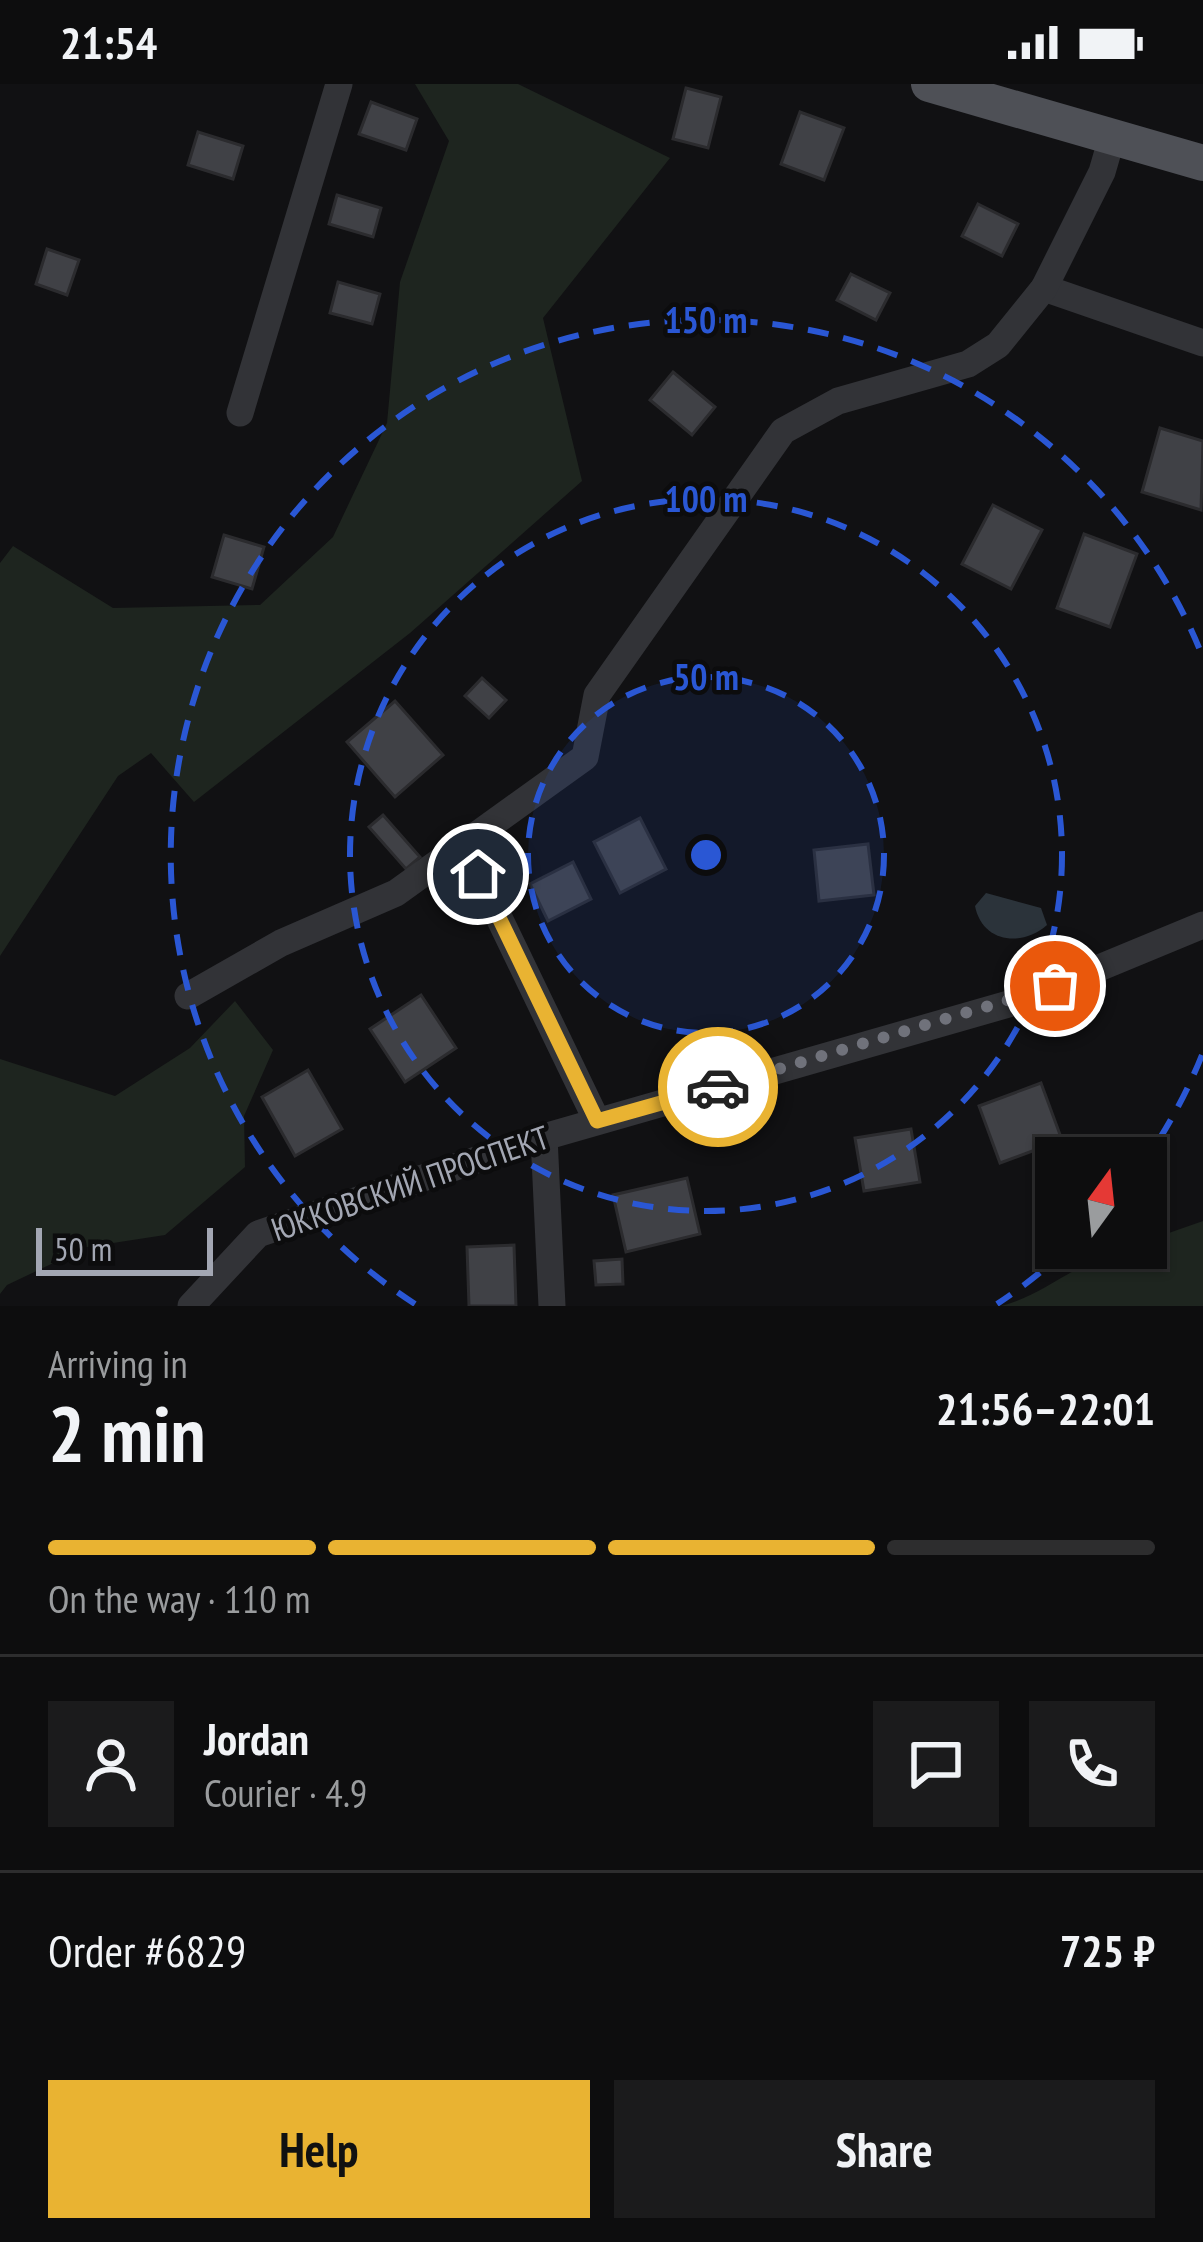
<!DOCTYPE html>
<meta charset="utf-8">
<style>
:root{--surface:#0d0d0e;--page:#1b1b1c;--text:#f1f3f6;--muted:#9a9c9e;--line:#2d2d2e;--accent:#e9b332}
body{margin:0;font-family:"PT Sans Narrow",sans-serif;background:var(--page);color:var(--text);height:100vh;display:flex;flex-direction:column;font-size:45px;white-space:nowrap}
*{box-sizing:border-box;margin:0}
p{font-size:39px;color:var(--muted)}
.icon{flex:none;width:66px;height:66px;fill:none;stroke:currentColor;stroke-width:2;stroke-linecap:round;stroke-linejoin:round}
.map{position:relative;height:1222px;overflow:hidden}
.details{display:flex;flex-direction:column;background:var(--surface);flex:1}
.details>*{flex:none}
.needle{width:78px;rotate:15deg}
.tools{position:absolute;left:1035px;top:1053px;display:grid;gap:24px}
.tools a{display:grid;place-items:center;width:132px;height:132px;border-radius:0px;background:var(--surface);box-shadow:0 3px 9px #0004,0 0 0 3px var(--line);font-size:60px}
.scale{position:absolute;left:36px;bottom:30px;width:177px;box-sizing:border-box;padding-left:12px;border:6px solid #a3a7b3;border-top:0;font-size:33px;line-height:42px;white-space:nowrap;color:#a3a7b3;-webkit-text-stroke:9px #0c0c0d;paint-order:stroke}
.pin{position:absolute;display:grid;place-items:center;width:102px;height:102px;color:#fff;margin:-51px;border:6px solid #fff;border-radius:50%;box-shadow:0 3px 12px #0007}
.courier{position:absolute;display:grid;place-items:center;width:120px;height:120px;margin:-60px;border:9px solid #e9b332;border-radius:50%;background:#fff;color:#222;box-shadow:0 3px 15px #0007}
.head em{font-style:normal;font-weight:700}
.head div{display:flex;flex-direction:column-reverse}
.head{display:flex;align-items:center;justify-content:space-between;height:204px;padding:0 48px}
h1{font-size:78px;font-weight:700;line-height:90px}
.bar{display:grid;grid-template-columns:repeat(4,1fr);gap:18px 12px;align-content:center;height:144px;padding:0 48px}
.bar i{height:15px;border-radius:9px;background:var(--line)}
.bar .active{background:var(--accent)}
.bar p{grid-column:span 4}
.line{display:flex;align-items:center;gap:30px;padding:0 48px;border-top:3px solid var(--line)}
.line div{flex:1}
.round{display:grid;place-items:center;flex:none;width:126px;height:126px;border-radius:0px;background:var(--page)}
.cta{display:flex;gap:24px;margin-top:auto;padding:24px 48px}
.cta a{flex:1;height:138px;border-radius:0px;background:var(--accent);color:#111;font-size:48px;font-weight:700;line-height:138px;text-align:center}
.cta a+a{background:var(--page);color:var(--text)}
.status{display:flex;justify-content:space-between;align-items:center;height:84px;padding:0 60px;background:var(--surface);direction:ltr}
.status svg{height:33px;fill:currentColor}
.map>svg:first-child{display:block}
.green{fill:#1e251f}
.water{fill:#2b333a}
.building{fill:#404146;stroke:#2b2b2e;stroke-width:3}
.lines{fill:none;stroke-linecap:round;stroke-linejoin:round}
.minor{stroke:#323337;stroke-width:27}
.major{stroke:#4e5056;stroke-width:36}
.done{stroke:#70727b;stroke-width:12;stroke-dasharray:0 21.6}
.route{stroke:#e9b332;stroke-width:15}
.ring{fill:none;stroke:#2a57d4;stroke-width:6;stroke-dasharray:21 15}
.labels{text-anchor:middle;stroke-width:9;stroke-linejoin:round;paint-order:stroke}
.street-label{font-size:33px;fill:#a3a7b3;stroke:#0c0c0d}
.centre{fill:#2a57d4;stroke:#0c0c0d;stroke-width:6}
.ring-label{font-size:36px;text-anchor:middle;font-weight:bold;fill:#2a57d4;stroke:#0c0c0d;stroke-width:9;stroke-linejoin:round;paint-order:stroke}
</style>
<div class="status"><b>21:54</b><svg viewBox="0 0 49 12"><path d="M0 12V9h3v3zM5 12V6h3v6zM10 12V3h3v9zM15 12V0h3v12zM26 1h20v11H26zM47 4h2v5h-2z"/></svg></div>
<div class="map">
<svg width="1203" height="1222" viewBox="0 0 1203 1222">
<rect width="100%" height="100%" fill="#111113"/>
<g class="green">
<path d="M415,0h103l152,74 -127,160 39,163 -172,152 -216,169 -43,-49 -33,23 -118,180v-393l13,-17 100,62 147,-3 73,-68 54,-114 13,-141 49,-141z"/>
<path d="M235,917l38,49 -29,66 1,51 -80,68 -78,12 -80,38 -7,9v-235l115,37 75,-48z"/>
<path d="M1203,1137v85h-202c52,-13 87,-58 145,-58v-7z"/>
</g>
<path class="water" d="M986,809l55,15 6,17c-26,23 -65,17 -72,-19z"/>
<g class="building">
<path d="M686,4l35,9 -13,51 -35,-9z"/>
<path d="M371,18l46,17 -11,31 -47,-16z"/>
<path d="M800,28l44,16 -20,52 -43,-16z"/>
<path d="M198,48l45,14 -10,33 -45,-14z"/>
<path d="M337,111l44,13 -8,29 -44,-13z"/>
<path d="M978,120l40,20 -16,32 -40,-20z"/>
<path d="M47,165l32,11 -12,35 -31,-11z"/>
<path d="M851,190l39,19 -14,27 -39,-20z"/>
<path d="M338,198l42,12 -8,30 -42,-11z"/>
<path d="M673,288l42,35 -23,28 -42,-35z"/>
<path d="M1160,344l43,13 -2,69 -59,-18z"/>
<path d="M993,421l49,25 -31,59 -49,-25z"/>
<path d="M1084,450l53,20 -27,73 -53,-19z"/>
<path d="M224,451l40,12 -12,42 -40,-12z"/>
<path d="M482,594l24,22 -17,18 -24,-22z"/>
<path d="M395,617l48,54 -48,42 -48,-55z"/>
<path d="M383,731l37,42 -14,12 -37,-42z"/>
<path d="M640,734l26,51 -46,24 -26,-51z"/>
<path d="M868,760l6,51 -55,6 -5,-51z"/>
<path d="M573,778l18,37 -43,22 -18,-37z"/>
<path d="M421,911l35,53 -51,34 -35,-53z"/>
<path d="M308,986l34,59 -47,27 -33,-59z"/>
<path d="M1041,999l21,57 -62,23 -21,-57z"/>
<path d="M911,1045l9,53 -56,9 -9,-53z"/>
<path d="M687,1094l13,56 -74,18 -13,-57z"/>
<path d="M514,1161l2,61h-47l-2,-59z"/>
<path d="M622,1175l1,25 -27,1 -2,-24z"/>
</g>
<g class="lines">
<g class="minor">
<path d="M1044,204l159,55"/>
<path d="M240,329l99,-329"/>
<path d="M478,790l119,247"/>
<path d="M188,912l93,-53 115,-50 189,-136 12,-62 186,-264 55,-30 130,-37 30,-19 46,-57 58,-116 9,-31"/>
<path d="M544,1053l8,169"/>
<path d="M191,1222l67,-72 286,-97 475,-136 184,-76"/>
</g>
<path class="major" d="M929,0l274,79"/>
</g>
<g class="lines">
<path class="done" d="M718,1003l337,-101"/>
<path class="route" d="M478,790l119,247 121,-34"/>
</g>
<circle cx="706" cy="771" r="178" fill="#2a57d4" fill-opacity=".12"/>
<g class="ring">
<circle cx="706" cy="771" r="178"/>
<circle cx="706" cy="771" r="356"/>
<path d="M1202 971A535 535 0 0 1 1147 1074M1067 1165A535 535 0 0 1 997 1220M415 1220A535 535 0 1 1 1202 571"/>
</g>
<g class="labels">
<g class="street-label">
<text transform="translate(410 1099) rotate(-19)" y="12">ЮККОВСКИЙ ПРОСПЕКТ</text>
</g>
</g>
<circle cx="706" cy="771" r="18" class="centre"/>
<g class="ring-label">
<text x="706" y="249">150 m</text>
<text x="706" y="428">100 m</text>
<text x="706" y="606">50 m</text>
</g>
</svg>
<div class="tools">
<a><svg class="needle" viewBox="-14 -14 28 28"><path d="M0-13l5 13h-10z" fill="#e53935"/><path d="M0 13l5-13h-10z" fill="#9a9c9e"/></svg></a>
</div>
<div class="scale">50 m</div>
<div class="pin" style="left:1055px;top:902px;background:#ea580c"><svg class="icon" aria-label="bag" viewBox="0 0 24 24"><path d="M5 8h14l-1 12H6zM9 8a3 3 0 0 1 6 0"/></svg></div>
<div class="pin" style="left:478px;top:790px;background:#1f2937"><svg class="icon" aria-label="home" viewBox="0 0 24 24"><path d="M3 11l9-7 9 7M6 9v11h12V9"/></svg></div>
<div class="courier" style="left:718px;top:1003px"><svg class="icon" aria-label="car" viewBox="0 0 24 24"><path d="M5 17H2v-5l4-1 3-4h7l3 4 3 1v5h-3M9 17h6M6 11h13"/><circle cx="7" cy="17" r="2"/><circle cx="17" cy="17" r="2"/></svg></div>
</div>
<section class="details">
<div class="head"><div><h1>2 min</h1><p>Arriving in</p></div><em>21:56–22:01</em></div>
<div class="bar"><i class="active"></i><i class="active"></i><i class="active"></i><i></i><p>On the way · 110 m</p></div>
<div class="line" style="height:216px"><a class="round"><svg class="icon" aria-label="person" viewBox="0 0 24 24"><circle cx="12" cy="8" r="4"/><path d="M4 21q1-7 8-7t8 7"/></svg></a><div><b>Jordan</b><p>Courier · 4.9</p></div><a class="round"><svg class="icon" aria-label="chat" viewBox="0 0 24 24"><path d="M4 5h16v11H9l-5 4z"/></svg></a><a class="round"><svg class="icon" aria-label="phone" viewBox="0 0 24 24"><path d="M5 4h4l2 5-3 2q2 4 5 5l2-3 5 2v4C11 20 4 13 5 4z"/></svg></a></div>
<div class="line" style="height:156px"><div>Order #6829</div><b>725 ₽</b></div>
<div class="cta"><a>Help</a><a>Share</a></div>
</section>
